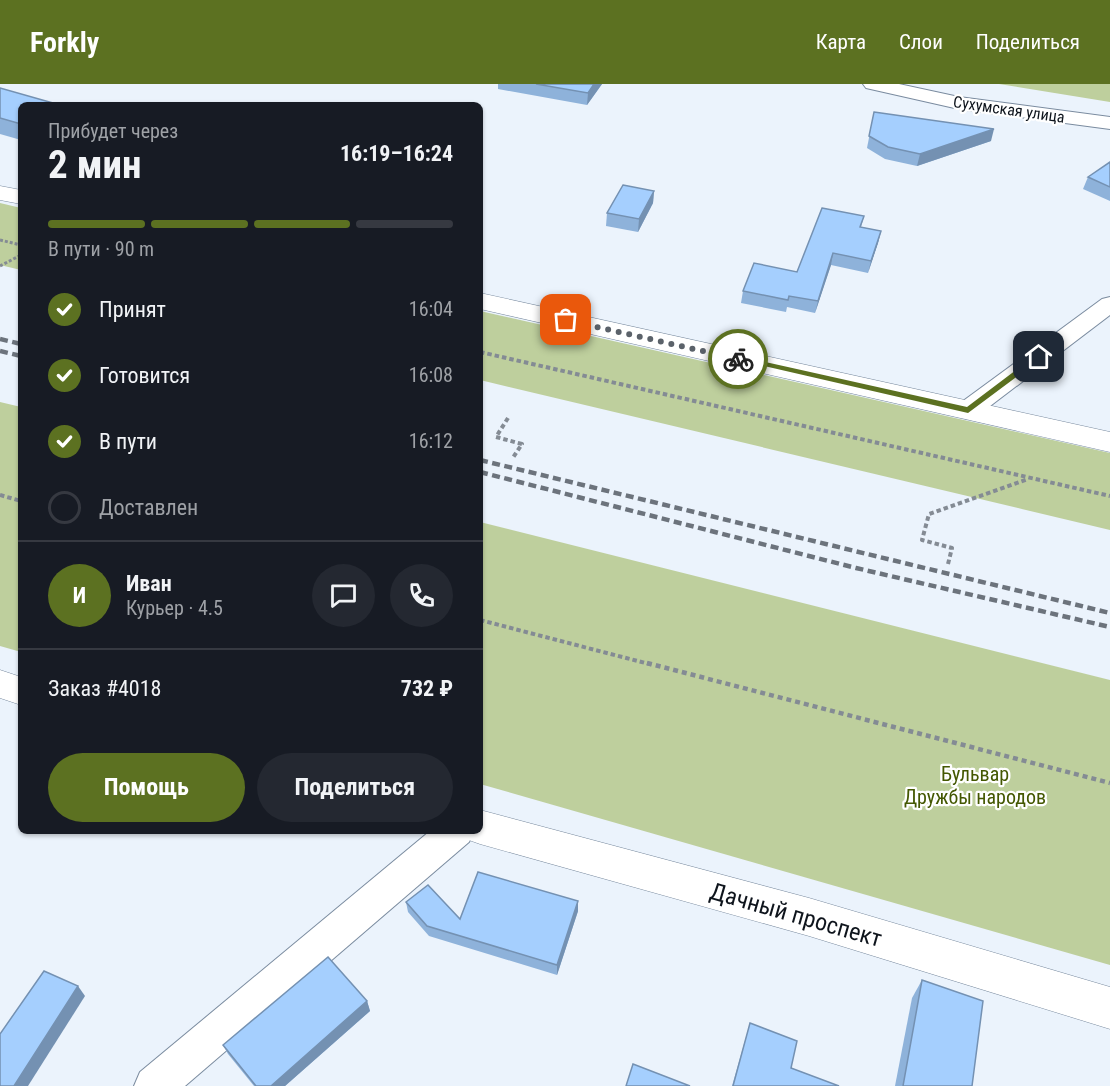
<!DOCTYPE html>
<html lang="ru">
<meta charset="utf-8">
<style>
:root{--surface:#171b24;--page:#242831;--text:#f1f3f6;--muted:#9ea1a6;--line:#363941;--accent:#5c7121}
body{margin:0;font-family:"Roboto Condensed",sans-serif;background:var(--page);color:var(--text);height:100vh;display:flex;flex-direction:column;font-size:22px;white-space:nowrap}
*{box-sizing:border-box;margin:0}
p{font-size:20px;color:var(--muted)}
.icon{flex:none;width:33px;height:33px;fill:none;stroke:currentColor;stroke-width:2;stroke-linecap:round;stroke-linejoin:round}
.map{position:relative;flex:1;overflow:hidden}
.drawer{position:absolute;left:18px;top:18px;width:465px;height:732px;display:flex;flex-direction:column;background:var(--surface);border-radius:9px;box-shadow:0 2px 4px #0004}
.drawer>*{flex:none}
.pin{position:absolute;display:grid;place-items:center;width:51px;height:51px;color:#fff;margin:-26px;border-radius:12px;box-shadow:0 3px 9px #0006}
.courier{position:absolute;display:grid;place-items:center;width:60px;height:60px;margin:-30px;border:4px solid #5c7121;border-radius:50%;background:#fff;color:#222;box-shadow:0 2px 8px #0007}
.headline em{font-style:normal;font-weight:700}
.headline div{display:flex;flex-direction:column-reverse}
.headline{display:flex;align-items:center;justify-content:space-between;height:102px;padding:0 30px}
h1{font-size:39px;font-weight:700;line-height:45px}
.bar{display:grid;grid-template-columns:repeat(4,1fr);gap:9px 6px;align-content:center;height:72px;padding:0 30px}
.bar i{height:8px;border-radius:4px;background:var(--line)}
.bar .current{background:var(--accent)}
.bar p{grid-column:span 4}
.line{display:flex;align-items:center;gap:15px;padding:0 30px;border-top:2px solid var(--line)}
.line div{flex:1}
.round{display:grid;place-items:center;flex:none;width:63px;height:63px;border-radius:32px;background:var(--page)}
ol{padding:0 30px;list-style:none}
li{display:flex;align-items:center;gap:18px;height:66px}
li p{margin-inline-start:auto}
li .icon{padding:6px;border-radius:50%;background:var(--accent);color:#fff;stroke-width:4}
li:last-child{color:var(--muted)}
li i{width:33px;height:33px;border:3px solid var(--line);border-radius:50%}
.action{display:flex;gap:12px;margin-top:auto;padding:12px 30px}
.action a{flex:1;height:69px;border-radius:36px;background:var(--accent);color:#fff;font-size:24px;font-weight:700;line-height:69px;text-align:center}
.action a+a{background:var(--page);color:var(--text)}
header{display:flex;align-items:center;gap:36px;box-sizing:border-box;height:84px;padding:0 30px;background:var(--accent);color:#fff}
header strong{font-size:28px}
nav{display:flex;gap:33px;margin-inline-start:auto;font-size:21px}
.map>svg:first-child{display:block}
.green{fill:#becf9d}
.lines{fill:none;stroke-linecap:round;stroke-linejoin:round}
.street-casing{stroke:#7a8b9f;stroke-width:2}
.secondary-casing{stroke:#7a8b9f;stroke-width:1}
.path-far2{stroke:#848b94;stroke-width:3;stroke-dasharray:3 2;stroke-linecap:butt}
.path-far1{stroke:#848b94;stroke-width:4;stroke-dasharray:4.5 3;stroke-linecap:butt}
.path{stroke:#848b94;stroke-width:4.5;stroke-dasharray:5 4;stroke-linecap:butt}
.street{fill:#fff;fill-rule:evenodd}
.secondary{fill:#fff;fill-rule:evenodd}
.rail{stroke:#6c737c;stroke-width:4.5;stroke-dasharray:8 4.5;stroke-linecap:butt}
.wall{fill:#8eb2da}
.shaded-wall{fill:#7491b2}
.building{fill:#a5cffe;stroke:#7491b2;stroke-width:1.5}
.route{fill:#5c7121}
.done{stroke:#5b626a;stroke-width:6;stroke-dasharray:0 10.8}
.labels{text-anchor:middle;stroke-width:4.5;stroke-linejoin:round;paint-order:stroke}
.far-street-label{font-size:16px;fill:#0e141c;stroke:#fff}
.park-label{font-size:20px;fill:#445802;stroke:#fff}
.near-street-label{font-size:24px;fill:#0e141c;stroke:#fff}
</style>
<header>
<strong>Forkly</strong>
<nav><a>Карта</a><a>Слои</a><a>Поделиться</a></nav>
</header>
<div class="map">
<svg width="1110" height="1002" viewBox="0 0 1110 1002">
<rect width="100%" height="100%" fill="#ebf3fc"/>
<g class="green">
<path d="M999,0h111v18z"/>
<path d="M0,119l21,5v62l-21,-5z"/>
<path d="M480,227l630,142v77l-630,-150z"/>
<path d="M0,318l21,5v245l-21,-6z"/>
<path d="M480,438l630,158v285l-630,-181z"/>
</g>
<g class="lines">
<defs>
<g id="street">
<path d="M863,0h36l60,13 151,20v12l-151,-20 -93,-21z"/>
<path d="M1110,213v18l-133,101 -9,3 -9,-3 -4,-6 4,-6 143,-105z"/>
<path d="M430,747h44l-5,11 -284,244h-51l6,-14z"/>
</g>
<g id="secondary">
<path d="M0,102l21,4v14l-21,-4z"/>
<path d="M480,209l630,139v20l-630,-143z"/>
<path d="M0,586l21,7v28l-21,-7z"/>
<path d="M480,726l329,88 301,89v42l-301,-93 -329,-92 -14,-5 -4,-8h18z"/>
</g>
</defs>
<use href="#street" class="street-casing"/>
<use href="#secondary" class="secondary-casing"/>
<g class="path-far2">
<path d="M0,156l21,5"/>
<path d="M0,182l21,-11"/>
</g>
<g class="path-far1">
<path d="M480,268l630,144"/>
<path d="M508,334l-12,19 26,7 -10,15"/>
<path d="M0,411l21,6"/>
<path d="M948,480l4,-16 -30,-8 7,-26 99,-35"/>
<path d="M480,536l173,45"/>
</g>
<path class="path" d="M647,579l463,120"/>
<use href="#street" class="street"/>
<use href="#secondary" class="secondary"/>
<g class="rail">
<path d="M0,255l21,5"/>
<path d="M0,267l21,5"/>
<path d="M480,376l630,153"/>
<path d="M480,388l376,96 254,59"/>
</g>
</g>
<g class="wall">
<path d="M498,0h104l-15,21 -89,-16z"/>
<path d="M0,4l21,17v35l-21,-6z"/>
<path d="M874,28l117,29 -74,25 -32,-7 -18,-11z"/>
<path d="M1110,78v39l-27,-12 5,-12z"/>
<path d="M654,107l-1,12 -15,29 -32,-6 1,-13z"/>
<path d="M864,132l-3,11 20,4 -3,12 -10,30 -37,-8 -16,48 -28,-6 -1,5 -45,-9 2,-12 54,-19z"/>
<path d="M578,817v10l-21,64 -128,-39 -21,-24 -2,-10 54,17z"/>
<path d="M922,896l50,106h-77l17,-88z"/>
<path d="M367,917l3,10 -85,75h-31l-26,-32 -5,-9z"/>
<path d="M750,939l41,45 48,18h-107z"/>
</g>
<g class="shaded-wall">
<path d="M594,0h8l-15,21 1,-12z"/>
<path d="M994,45l-3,12 -74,25 3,-12z"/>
<path d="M654,107l-1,12 -15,29 1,-13z"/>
<path d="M881,147l-3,12 -10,30 3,-12z"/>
<path d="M833,169l-2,12 -16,48 3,-12z"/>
<path d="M578,817v10l-21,64v-10z"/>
<path d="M78,902l7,10 -57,90h-14z"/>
<path d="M367,917l3,10 -85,75h-14z"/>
</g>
<g class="building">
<path d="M536,0h58l-6,9z"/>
<path d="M0,4l60,17h-39v19l-21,-6z"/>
<path d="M874,28l120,17 -74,25 -32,-7 -19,-11z"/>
<path d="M1110,78v25l-22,-10z"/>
<path d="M623,101l31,6 -15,28 -32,-6z"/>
<path d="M822,124l42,8 -4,11 21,4 -10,30 -38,-8 -15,48 -29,-5 -1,4 -45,-9 11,-28 43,9z"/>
<path d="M478,788l100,29 -21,64 -130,-39 -21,-24 22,-17 32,34z"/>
<path d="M328,873l39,44 -96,85h-15l-33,-41z"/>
<path d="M44,887l34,15 -64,100h-14v-52z"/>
<path d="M922,896l61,21 -11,85h-69z"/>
<path d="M750,939l47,18 -6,27 48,18h-106z"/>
<path d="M633,980l57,22h-64z"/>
</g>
<path class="route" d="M1036,271l7,2 -75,56 -234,-54 4,-3 229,51z"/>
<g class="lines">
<path class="done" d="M566,236l172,39"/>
</g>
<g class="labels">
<g class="far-street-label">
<text transform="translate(1009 25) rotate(8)" y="6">Сухумская улица</text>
</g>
<g class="park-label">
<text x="975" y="697">Бульвар<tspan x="975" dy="23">Дружбы народов</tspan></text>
</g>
<g class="near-street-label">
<text transform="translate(796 831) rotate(16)" y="8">Дачный проспект</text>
</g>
</g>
</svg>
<div class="pin" style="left:566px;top:236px;background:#ea580c"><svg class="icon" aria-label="bag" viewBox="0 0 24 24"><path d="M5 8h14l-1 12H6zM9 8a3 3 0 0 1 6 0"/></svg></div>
<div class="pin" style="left:1039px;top:273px;background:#1f2937"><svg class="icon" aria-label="home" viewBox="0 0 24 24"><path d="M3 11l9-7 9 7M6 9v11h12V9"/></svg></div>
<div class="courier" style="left:738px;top:275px"><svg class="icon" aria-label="bike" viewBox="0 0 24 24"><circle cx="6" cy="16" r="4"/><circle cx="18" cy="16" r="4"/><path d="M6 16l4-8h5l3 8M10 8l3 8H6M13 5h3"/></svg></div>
<section class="drawer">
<div class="headline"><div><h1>2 мин</h1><p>Прибудет через</p></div><em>16:19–16:24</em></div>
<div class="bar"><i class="current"></i><i class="current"></i><i class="current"></i><i></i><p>В пути · 90 m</p></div>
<ol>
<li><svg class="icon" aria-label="check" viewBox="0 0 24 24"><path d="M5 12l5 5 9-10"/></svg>Принят<p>16:04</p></li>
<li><svg class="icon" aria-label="check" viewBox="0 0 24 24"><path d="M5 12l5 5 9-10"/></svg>Готовится<p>16:08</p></li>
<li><svg class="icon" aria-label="check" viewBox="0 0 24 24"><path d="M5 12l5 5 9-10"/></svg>В пути<p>16:12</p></li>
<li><i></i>Доставлен</li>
</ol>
<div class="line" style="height:108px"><b class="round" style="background:var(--accent);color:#fff">И</b><div><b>Иван</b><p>Курьер · 4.5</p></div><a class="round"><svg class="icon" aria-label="chat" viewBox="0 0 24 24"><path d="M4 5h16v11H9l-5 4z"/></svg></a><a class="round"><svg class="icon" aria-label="phone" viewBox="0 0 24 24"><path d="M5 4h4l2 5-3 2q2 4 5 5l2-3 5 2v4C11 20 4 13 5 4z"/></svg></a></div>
<div class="line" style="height:78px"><div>Заказ #4018</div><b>732 ₽</b></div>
<div class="action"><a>Помощь</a><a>Поделиться</a></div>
</section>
</div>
